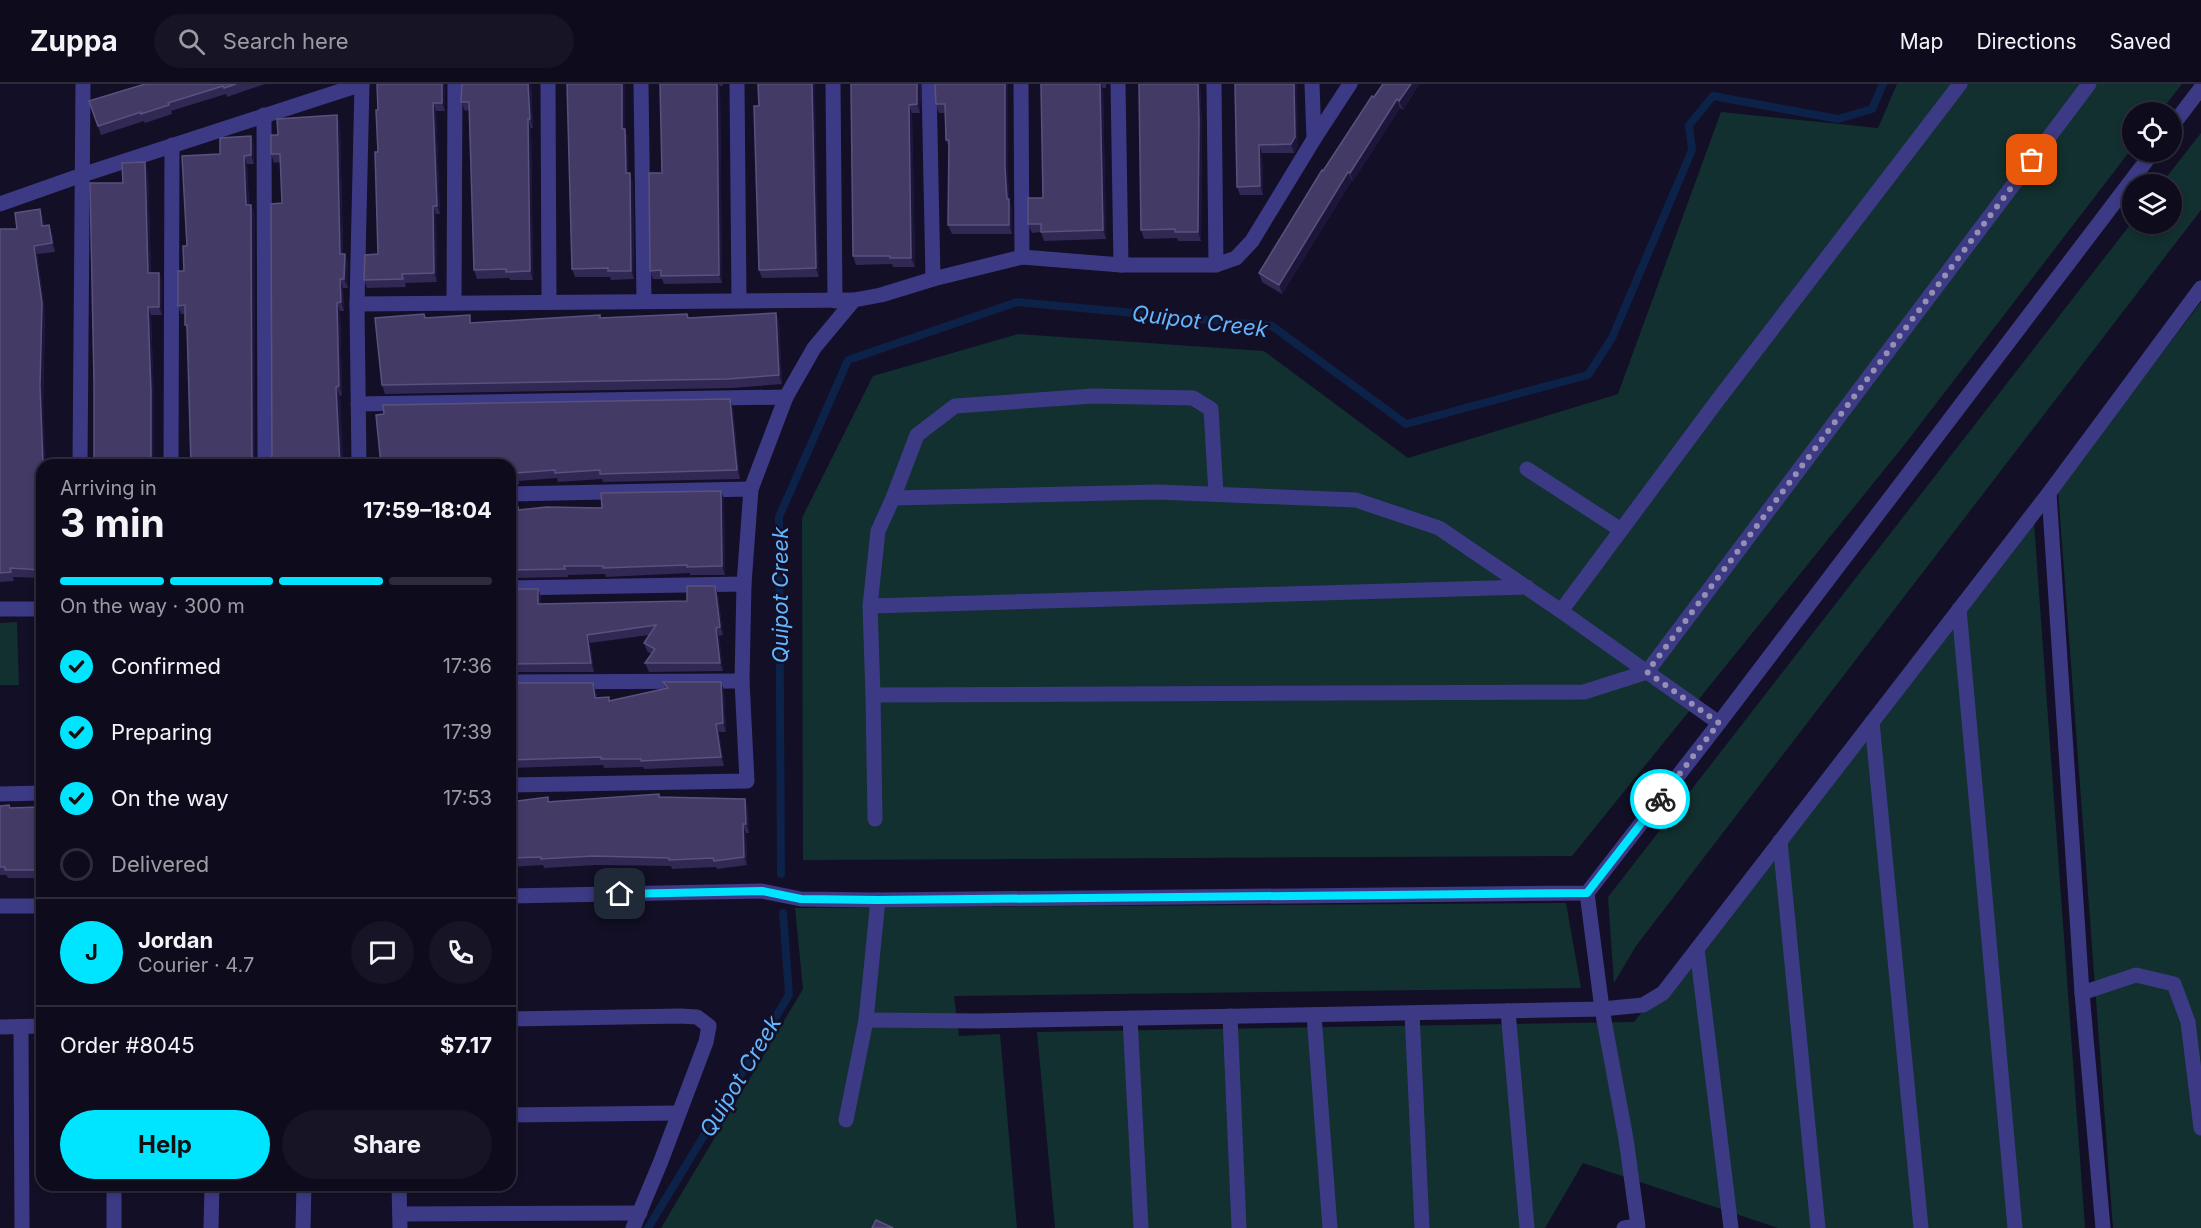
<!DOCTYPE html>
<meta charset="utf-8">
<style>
:root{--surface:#0e0b1c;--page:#171425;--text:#f1f3f6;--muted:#9b9ba3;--line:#2e2b3b;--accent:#00e5ff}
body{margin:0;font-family:Inter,sans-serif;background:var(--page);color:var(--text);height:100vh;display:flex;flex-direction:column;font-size:22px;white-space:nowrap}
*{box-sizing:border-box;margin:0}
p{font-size:20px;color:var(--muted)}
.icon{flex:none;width:33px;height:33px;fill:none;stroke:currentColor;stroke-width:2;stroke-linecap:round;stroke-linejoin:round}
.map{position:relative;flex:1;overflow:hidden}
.drawer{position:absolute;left:36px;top:375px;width:480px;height:732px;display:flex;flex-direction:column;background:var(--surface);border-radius:18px;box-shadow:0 3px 9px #0003,0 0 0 2px var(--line)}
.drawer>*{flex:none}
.tools{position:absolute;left:2122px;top:18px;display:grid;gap:12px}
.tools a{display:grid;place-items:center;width:60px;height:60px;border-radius:50%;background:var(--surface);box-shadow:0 3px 9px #0003,0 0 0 2px var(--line);font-size:30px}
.pin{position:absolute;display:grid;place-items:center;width:51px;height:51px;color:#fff;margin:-26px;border-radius:12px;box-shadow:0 3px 9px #0006}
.courier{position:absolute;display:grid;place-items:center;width:60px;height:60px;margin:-30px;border:4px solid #00e5ff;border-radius:50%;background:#fff;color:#222;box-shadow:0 2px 8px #0007}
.headline em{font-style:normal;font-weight:700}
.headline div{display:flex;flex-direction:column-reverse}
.headline{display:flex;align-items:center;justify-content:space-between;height:102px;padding:0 24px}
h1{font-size:39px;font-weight:700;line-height:45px}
.bar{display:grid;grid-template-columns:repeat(4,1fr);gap:9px 6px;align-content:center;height:72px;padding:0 24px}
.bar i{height:8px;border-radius:4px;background:var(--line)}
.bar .current{background:var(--accent)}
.bar p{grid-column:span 4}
.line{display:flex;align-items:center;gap:15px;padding:0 24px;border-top:2px solid var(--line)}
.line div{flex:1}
.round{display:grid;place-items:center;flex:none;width:63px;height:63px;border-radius:32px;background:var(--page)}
ol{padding:0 24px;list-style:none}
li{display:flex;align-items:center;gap:18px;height:66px}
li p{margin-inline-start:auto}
li .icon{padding:6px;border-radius:50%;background:var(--accent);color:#111;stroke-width:4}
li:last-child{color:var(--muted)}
li i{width:33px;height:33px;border:3px solid var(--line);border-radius:50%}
.primary-button{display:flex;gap:12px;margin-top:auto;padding:12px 24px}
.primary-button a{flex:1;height:69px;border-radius:36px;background:var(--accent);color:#111;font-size:24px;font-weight:700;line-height:69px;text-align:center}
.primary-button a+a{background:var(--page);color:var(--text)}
header{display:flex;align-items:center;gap:36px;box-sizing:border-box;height:84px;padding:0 30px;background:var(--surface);border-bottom:2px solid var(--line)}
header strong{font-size:28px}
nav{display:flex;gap:33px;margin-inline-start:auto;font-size:21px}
.search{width:420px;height:54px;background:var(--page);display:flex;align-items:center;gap:15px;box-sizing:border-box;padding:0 21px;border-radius:33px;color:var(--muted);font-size:22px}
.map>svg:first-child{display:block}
.green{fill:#12302f}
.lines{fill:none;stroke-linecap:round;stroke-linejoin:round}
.stream{stroke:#0c2248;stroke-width:8}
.minor{stroke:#3d3a85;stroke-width:15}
.wall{fill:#312854}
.shaded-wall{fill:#1d163a}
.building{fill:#433a66;stroke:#5a527e;stroke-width:1.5}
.done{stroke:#948fb3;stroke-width:6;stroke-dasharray:0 10.8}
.route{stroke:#00e5ff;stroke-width:8}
.labels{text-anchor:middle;stroke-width:5;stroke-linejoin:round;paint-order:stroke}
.water-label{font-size:22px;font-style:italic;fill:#62b6ff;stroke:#130f26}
</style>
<header>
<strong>Zuppa</strong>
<div class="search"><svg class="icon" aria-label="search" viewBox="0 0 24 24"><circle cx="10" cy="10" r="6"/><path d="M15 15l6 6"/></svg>Search here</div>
<nav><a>Map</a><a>Directions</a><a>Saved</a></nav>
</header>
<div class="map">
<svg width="2201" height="1144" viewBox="0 0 2201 1144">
<rect width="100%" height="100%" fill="#130f26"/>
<g class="green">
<path d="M1897,0h285l-22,28h-27v35l-228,297 -333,412 -769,4 -1,-342 71,-142 145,-42 246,17 144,107 210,-64 103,-282 157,16z"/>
<path d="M2201,49v77l-565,736 -22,37 -6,-86 525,-676v3h39v-40h-11z"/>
<path d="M2201,218v926h-88l-55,-738z"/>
<path d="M2034,439l51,705h-307l-195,-65 -38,65h-490l-18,-196 597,-10z"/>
<path d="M17,538l2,63h-19v-62z"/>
<path d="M1566,819l15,85 -627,8 5,40 41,-2 17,194h-356l142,-239 -8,-81z"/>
</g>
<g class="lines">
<g class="stream">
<path d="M781,790l-2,-357 69,-157 169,-58 255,24 134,98 182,-49 24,-37 80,-188 -3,-25 24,-29 125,23 34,-10 11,-25"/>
<path d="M648,1144l141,-233 -6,-82"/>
</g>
<g class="minor">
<path d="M548,0l1,218"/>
<path d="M641,0l3,217"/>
<path d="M737,0l2,216"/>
<path d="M833,0l2,217"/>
<path d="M929,0l4,195"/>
<path d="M1021,0l1,173"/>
<path d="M1118,0l3,181"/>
<path d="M1214,0l2,181"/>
<path d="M1312,0l2,55"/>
<path d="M264,31l1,350"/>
<path d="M2172,42l29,-38"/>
<path d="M0,120l82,-29 280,-91 -5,220 2,161"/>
<path d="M454,219l1,-219"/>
<path d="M357,220l497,-4"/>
<path d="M358,320l428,-7"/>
<path d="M80,381l3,-381"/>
<path d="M171,381l1,-320"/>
<path d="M1527,385l94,61"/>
<path d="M2049,409l33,500 21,235"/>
<path d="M510,410l241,-5"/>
<path d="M893,414l24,-63 38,-29 138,-10 100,2 18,11 5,85"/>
<path d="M1527,503l-657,19 8,-75 15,-33 264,-6 199,8 83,28 122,83"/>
<path d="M510,504l234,-4"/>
<path d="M870,522l3,89 711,-3 63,-20 442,-588"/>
<path d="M0,525h42"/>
<path d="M1959,525l56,619"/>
<path d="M510,598l232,-1"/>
<path d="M873,611l2,124"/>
<path d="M1872,638l49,506"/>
<path d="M1719,639l-158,-112 156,-210 243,-317"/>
<path d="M510,701l237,-4 -5,-100 2,-97 7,-95 35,-92 28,-49 40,-48 27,-5 52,-16 89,-22 99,8h95l20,-7 16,-17 62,-102 36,-55"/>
<path d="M0,710l42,-1"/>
<path d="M1780,757l38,387"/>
<path d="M1587,809l15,116 24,130 12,87 -14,2"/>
<path d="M510,812l252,-5 39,8 77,1 709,-7 132,-170 434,-571"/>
<path d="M0,822h42"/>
<path d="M1697,865l34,279"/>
<path d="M2082,909l54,-18 38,9 14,38 13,106"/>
<path d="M1508,927l19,217"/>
<path d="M1412,929l10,215"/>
<path d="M1314,931l16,213"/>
<path d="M1230,932l9,212"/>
<path d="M1130,934l11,210"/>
<path d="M510,935l170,-3 17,1 12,9 -3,16 -45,119 -28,67"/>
<path d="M866,936l115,1 621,-12 41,-4 20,-12 386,-500 152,-205"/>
<path d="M0,943l42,-1"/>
<path d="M21,943l1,201"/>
<path d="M510,1031l169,-2"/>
<path d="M846,1036l20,-100 12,-120"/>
<path d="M399,1101l1,43"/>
<path d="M400,1130l240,-1"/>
<path d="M114,1144v-43"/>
<path d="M211,1144l1,-43"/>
<path d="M303,1144l1,-43"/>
</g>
</g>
<g class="wall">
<path d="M145,0h120l-38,13 -1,-3 -55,17 1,3 -27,9 -1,-2 -43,14 -12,-34z"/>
<path d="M377,0h68v27h-9l4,103h-4l1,68 -32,1 1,4 -39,1 -3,-8 14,-26z"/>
<path d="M531,0l2,44h-2l2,152h-23l-1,-2 -32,1 -3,-9 -5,-160 -4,1 -4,-9z"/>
<path d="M660,0h63v2h-3l2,197 -58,1 -2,-5h-9l-3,-8 12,-98z"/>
<path d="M851,0h70l-1,29h-8l3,154h-22l-1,-3 -36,1 -3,-9z"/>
<path d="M935,0l73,93 1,24 3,7v26h-60l-4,-9 1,-77 -3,-8 -1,-27h-6l-3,-9z"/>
<path d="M1041,0h65v4h-3l3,151 -62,2 -3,-9 -9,1 -4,-9 15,-26z"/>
<path d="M1139,0h61l2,46 -1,111h-23l-1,-3 -33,1 -3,-9z"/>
<path d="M1419,0l-16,26 -3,-2 -47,73 -1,-1 -70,114 -20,-12 -3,-9 64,-102 51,-74z"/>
<path d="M1236,18l62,44 -4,7h-32l1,42h-23l-3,-8z"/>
<path d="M759,22l60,171 -57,1 -3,-8z"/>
<path d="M337,31l3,9 3,130 5,9v25h-5l1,23h-4l2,84 -2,1 3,69h-152l-3,-134 -3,-6v-11h-4l-3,-8 9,-60 33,-92 34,-9v19h-7l2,41 6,8v249l1,2 10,1 6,-9 10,-253 -1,-41 -7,1 -3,-9 7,-19z"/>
<path d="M625,47l3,6v36l5,9 1,97 -23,1 -1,-3h-35l-3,-8z"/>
<path d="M148,86l3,103 11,8v34h-11l3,86v64h-60l29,-282z"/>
<path d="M40,125l3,9 1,7h5l3,8 3,19 -18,2 8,57 -3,154v113l-29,-1 1,4 -14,1v-353h17z"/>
<path d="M776,229l3,8 3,63 -50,4 -347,6 -3,-9 42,-71 2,4 46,5 128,-8 1,3h88z"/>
<path d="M733,324l7,71 -137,3 -1,-3 -44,3 -1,-4 -38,3v3l-9,1v-20z"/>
<path d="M721,407l3,8 1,76h-35v-2l-84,4 -1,-3 -37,1v2l-58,1v-71h8l1,3 83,-2z"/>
<path d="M510,505h28l3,8v7l146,-3 31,-7 5,41 -4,1 4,35 -74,1 -4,-9 6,-9 -4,-3 -3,-8 5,-8 -59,8 4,29h-84z"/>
<path d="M663,598h58l3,9 2,41h-7l5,34 -80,3 -1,-2 -39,1 -1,-3 -93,3v-85l86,8 1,7 14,3 54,-13z"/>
<path d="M659,710l2,3 84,2 3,8 1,26h-3l1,32 -30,4 -1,-2 -44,2 -1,-3 -75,-1 -52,3 -1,-3 -33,2v-65l38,-5 1,4z"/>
<path d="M9,721l1,3 32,7v24h-2l-2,39h-30l-2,-3h-6v-69z"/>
</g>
<g class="shaded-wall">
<path d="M442,0h3v27l-3,-8z"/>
<path d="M528,0h3l2,44 -3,-9z"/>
<path d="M622,0h3v47l3,6 1,45 -3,-9 -4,-44z"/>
<path d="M717,0h2l1,2 2,197 -3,-8z"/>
<path d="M812,0h3l4,193 -3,-9z"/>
<path d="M917,0h4l-1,29 -3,-9z"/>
<path d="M1005,0h3v93l1,24 3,7v26l-3,-9 -2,-26 -2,-31z"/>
<path d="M1100,0h1l2,4 3,151 -3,-9z"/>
<path d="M1198,0h2l2,46 -1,111 -3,-9z"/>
<path d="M1294,0h3l1,62 -4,7 -3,-9z"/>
<path d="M1411,0h8l-16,26 -4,-9z"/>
<path d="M1397,15l3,9 -47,73 -3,-8z"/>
<path d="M433,19l3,8 4,103 -3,-8z"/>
<path d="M909,21l3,8 3,154 -4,-9z"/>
<path d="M337,31l3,9 3,139 -3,-9z"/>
<path d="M528,35l3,9 2,152 -3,-9z"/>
<path d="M251,52l3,9v19l-3,-9z"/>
<path d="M1259,61l3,8 1,42 -3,-9z"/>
<path d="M244,72l3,8 2,50 -3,-9z"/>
<path d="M145,78l3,8 3,111 -3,-8z"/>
<path d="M1348,88l4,8 -70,114 -3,-9z"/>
<path d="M630,89l3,9 1,97 -3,-8z"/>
<path d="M251,121l4,8v252l-3,-9z"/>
<path d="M433,122l3,8 1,68 -3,-9z"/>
<path d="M40,125l3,9 2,16 -3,-8z"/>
<path d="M49,141l3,8 3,19 -3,-9z"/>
<path d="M34,162l3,8 8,57 -2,83 3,71h-3z"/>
<path d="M345,170l3,9v25l-4,-9z"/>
<path d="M159,189l3,8v34l-3,-8z"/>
<path d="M340,195l3,9 1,23 -3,-9z"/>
<path d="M337,219l3,8 2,84 -3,-9z"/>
<path d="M148,223l3,8 3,86v64h-3z"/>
<path d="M776,229l3,8 3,63 -3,-9z"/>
<path d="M336,303l4,9 3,69h-3z"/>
<path d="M730,315l3,9 7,71 -3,-9z"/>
<path d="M721,407l3,8 1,76 -3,-9z"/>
<path d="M715,502l3,8 5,41 -3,-8z"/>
<path d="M538,505l3,8v16l-3,-9z"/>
<path d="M716,544l3,8 4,35 -3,-8z"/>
<path d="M587,551l3,8 4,29 -3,-9z"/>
<path d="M721,598l3,9 2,41 -3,-9z"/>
<path d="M593,599l3,8 2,15 -3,-8z"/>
<path d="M716,640l3,8 5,34 -3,-9z"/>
<path d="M745,715l3,8 1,26 -3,-9z"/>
<path d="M39,723l3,8v20l-1,-4z"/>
<path d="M743,740l3,9 1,32 -3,-8z"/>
<path d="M37,747l3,8 -2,39 -3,-8z"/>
</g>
<g class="building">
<path d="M145,0h91l-12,4 -1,-2 -55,17 1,2 -28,9v-2l-43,14 -9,-25z"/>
<path d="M377,0h65v19h-9l4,103h-4l1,67 -32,1 1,5 -39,1 1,-25 13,-1 -3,-102h3l-2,-42h2z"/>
<path d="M462,0h66l2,35h-2l2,152 -24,1v-3l-32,1 -5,-168h-8z"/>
<path d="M567,0h55v45h3l1,44h4l1,98h-23v-3l-36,1z"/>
<path d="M660,0h57l2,191 -58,1v-6l-11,1 -1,-98h13z"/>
<path d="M758,0h54l4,184 -57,2 -5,-164h5z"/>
<path d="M851,0h66v20l-8,1 2,153h-21v-2h-37z"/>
<path d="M935,0h70v84l2,31h2v26h-61l1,-85h-3l-1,-36h-9z"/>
<path d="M1041,0h59l3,146 -62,2v-8h-13v-26h15z"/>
<path d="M1139,0h59l1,37 -1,111h-23v-3l-34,1z"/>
<path d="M1235,0h59l1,53 -4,7 -32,1 1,41 -23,1z"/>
<path d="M1383,0h28l-12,17 -2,-2 -47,74 -2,-1 -69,113 -20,-12 63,-103 1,1 49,-75 2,1z"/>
<path d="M337,31l3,139h5l-1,25h-4l1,23 -4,1 2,83 -3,1 4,78h-149l-4,-140h-2v-20l-7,1v-35h6l-1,-25h4l-5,-90 38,-2v-16l31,-2v19l-7,1 2,49h5l1,251 4,8 10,1 6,-9 -1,-252 11,-1 -2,-49h-9v-19h7l-1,-16z"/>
<path d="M145,78l3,111h11v34h-11l3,85v73h-57v-83l-4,-199h33l-1,-20z"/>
<path d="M40,125l2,17 7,-1 3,18 -18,3 8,57 -2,83 3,79h-1v105l-32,-2 1,4 -11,1v-344h17l-2,-16z"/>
<path d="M776,229l3,62 -51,4 -346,6 -7,-67 49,-4 1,4 45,-3v8l130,-8v3l87,-4 1,4z"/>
<path d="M730,315l7,71 -137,4v-4l-45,3v-3l-39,3v3h-6v-11h-129l-5,-50 8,-1 -1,-9z"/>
<path d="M721,407l1,75 -35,1v-2l-84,3v-2h-39l1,3 -55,1v-63h8v3l29,-3 55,1 -1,-15z"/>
<path d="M687,502h28l5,41 -4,1 4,35h-75l10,-14 -11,-6 12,-18 -69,10 4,28 -81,1v-75h28v15l149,-3z"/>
<path d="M663,598h58l2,41 -7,1 5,33 -80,4v-2h-40v-2l-91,3v-77h83l2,15 14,-1v4l59,-13z"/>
<path d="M659,710v3l86,2 1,25h-3l1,33 -30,4 -1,-3 -44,2v-2l-76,-2 -52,3v-2l-31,1v-56l38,-5v5z"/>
<path d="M9,721l1,3 29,-1 2,24h-4l-2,39h-30v-3h-5v-61z"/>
<path d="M876,1136l17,8h-21z"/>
</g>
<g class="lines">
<path class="done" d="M1660,715l59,-76 -72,-51 385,-512"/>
<path class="route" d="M620,810l142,-3 39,8 77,1 709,-7 73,-94"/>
</g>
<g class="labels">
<g class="water-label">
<text transform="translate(1200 237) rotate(7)" y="8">Quipot Creek</text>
<text transform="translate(780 511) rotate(-90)" y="8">Quipot Creek</text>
<text transform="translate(740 992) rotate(-59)" y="8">Quipot Creek</text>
</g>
</g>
</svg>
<div class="tools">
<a><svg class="icon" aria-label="locate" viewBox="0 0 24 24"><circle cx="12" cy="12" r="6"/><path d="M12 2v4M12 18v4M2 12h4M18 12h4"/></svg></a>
<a><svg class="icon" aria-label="layers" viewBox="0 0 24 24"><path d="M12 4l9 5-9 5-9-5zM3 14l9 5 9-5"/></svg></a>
</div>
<div class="pin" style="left:2032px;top:76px;background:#ea580c"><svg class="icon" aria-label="bag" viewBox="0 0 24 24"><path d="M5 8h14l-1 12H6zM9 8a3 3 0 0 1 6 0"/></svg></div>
<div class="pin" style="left:620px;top:810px;background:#1f2937"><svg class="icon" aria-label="home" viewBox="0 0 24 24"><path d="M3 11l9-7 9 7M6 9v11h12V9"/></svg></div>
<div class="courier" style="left:1660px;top:715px"><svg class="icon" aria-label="bike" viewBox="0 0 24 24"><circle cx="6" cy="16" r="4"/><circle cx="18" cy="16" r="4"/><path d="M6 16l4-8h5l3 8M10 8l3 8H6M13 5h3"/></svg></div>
<section class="drawer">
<div class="headline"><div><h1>3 min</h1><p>Arriving in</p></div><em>17:59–18:04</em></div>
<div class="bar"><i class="current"></i><i class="current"></i><i class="current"></i><i></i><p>On the way · 300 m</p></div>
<ol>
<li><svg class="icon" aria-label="check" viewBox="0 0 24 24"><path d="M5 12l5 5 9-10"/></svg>Confirmed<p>17:36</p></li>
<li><svg class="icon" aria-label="check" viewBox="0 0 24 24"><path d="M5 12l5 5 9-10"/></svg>Preparing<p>17:39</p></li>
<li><svg class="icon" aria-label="check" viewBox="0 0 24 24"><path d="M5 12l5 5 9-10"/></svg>On the way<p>17:53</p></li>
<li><i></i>Delivered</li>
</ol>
<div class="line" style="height:108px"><b class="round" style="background:var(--accent);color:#111">J</b><div><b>Jordan</b><p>Courier · 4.7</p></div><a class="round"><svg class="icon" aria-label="chat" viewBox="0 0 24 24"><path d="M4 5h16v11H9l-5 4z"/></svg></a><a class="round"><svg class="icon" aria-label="phone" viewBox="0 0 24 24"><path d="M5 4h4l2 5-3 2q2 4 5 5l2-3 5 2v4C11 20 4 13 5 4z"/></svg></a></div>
<div class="line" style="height:78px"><div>Order #8045</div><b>$7.17</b></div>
<div class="primary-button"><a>Help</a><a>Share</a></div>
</section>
</div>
